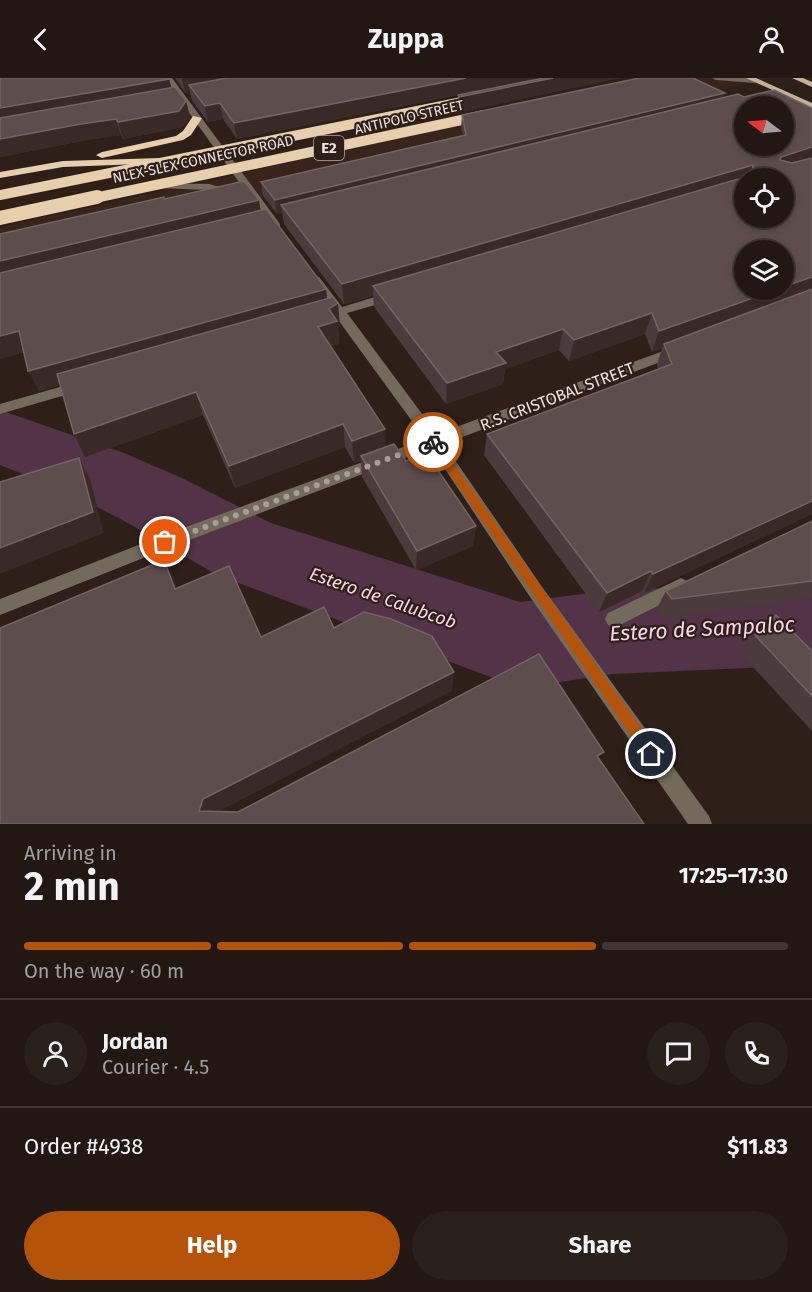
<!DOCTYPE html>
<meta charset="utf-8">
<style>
:root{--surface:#221713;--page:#2a201c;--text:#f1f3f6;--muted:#a29fa0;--line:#3f3633;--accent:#b45309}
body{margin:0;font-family:"Fira Sans",sans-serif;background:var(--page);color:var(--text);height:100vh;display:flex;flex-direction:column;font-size:22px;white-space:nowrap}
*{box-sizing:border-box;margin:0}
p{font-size:20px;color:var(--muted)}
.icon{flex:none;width:33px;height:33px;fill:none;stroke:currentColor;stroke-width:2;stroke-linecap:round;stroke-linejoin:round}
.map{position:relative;height:746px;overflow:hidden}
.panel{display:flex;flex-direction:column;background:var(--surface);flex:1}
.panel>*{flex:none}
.needle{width:39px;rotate:286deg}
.controls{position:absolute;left:734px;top:18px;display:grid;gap:12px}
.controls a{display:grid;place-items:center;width:60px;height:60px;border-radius:50%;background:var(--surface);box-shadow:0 3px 9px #0003,0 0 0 2px var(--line);font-size:30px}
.pin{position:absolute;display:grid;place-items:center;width:51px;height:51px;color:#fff;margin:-26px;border:3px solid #fff;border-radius:50%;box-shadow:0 2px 6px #0007}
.courier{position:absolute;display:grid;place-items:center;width:60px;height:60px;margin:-30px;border:4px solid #b45309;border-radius:50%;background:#fff;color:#222;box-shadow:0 2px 8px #0007}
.headline em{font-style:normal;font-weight:700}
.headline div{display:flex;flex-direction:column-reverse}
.headline{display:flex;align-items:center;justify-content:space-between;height:102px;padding:0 24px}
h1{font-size:39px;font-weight:700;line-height:45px}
.bar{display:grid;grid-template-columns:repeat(4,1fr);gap:9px 6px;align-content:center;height:72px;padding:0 24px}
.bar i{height:8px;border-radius:4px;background:var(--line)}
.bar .current{background:var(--accent)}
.bar p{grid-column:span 4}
.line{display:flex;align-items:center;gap:15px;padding:0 24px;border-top:2px solid var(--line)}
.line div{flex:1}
.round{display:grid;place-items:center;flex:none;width:63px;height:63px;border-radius:32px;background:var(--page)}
.button{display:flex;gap:12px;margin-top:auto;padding:12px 24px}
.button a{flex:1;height:69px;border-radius:36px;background:var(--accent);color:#fff;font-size:24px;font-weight:700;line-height:69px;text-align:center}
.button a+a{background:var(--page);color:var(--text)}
header{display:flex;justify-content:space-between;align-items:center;height:78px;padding:0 24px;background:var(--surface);font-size:27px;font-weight:700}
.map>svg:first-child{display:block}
.built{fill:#39241b}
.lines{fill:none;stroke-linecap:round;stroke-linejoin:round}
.river{fill:#523347;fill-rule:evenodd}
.minor{fill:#746a5c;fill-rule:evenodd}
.major{fill:#c6b195;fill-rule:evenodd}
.highway{fill:#e7ceac;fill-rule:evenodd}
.highway-bridge-far1{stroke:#e7ceac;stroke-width:10}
.highway-bridge{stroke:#e7ceac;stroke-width:14}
.wall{fill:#4c3b3c}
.shaded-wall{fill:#392927}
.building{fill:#5d4d4d;stroke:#746464;stroke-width:1.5;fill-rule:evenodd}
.route{fill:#b45309}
.done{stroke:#aa9d98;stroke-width:6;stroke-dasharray:0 10.8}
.labels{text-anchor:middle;stroke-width:4.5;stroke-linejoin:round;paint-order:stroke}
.far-street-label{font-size:14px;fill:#ece1dd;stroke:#2e1f19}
.shield{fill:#2e1f19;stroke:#b3a7a2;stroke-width:1.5}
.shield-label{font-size:15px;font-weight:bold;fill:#ece1dd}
.street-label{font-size:16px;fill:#ece1dd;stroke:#2e1f19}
.water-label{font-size:18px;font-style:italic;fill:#f8d4ea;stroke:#2e1f19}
.near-water-label{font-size:21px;font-style:italic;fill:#f8d4ea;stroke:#2e1f19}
</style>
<header><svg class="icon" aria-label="back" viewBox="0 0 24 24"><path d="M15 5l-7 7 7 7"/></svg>Zuppa<svg class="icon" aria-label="person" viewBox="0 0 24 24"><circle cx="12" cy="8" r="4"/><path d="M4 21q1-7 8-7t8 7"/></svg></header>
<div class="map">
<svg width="812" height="746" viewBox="0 0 812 746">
<rect width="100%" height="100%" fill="#2e1f19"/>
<path class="built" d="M668,0h101l-769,183v-34z"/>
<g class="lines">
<path class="river" d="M0,332l124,43 58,25 89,45 249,79 93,-12 199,-7v82l-199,9 -93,14 -303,-113 -91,-53 -56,-29 -70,-28z"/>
<g class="minor">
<path d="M164,0h8l108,146v4h-8z"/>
<path d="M712,0h34l13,3 -4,2 -39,-3z"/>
<path d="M160,105l49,1 28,8 -5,3 -23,-5 -52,-2v-4z"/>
<path d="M315,198l4,1 23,30 46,-14h8v6l-49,14 90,121 237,-87h10l2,3 -2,3 -240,91 96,140 169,232 3,8h-24l-160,-230 -97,-146 -260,99 -171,68v-16l159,-62 266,-98 -89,-122h-8l-2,-3 6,-4 -23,-31z"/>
<path d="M81,303l5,2 2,3 -2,3 -86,25v-10z"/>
<path d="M681,500l6,3 3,5 -3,5 -67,34 -6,2 -6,-2 -3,-6 3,-6z"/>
</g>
<g class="major">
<path d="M746,0h10l56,25v5z"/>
<path d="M792,0h11l9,4v5z"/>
</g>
<g class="highway">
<path d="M193,38l9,2 -11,17 -8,5 -81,18 -6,-3 6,-3 74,-16 7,-5z"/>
<path d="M161,80l6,3 -2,2 -102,4 -63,11v-6l63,-11z"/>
</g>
<g class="highway-bridge-far1">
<path d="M0,117l482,-97"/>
<path d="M90,121l395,-84"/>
</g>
<path class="highway-bridge" d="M0,140l97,-21"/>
</g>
<g class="wall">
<path d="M0,0l169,1 2,9 15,13 4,16 -7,10 -60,12 -2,-4 -34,5 -87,17z"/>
<path d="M175,0h367l-305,61 -14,-20 -15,3 -16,-21 -2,-9 -5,1z"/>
<path d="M725,15l-2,5 21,-1 68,417 -168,79 -2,-2 -43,21 -115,-157 3,-21 171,-65 -1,-4 5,-17 -10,4 -7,-18 -76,27 -10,-11 -54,19 -2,15 -57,20 -72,-97 -1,-11 -29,8 -60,-80 -2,-11 -5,1 -14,-18 -2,-14 202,-47 -2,-7 1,-13z"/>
<path d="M165,121l96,11 65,79 1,10 13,27 -2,1 1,17 -9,2 56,101 20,14 70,65 -3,20 -57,24 -54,-93 -1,-16 -7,2 -9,-16 -110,41 -32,-73 -118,42 -25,-72 -21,6 -15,-39 -24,7v-125z"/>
<path d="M812,443v77l-150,20 -6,-8 10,-19z"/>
<path d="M755,557l57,16v80l-72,-78z"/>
</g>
<g class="shaded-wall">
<path d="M182,0h84l-77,7 1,7 -5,1z"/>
<path d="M466,0h76l-305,61 -3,-16z"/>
<path d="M553,0h69l-164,35 1,-16z"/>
<path d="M169,1l4,15 -173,31v-17z"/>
<path d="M725,15l-4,13 -440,99 1,8 -5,1 -2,-14z"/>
<path d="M186,23l4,16 -7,10 -60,12 -5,-17z"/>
<path d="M220,25l3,16 -15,3 -3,-16z"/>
<path d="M116,41l5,16 -34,5 -87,17v-18l81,-15z"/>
<path d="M812,69v15l-39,14 8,-19z"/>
<path d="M753,87l-5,13 -375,108v10l-29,8 -2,-20z"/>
<path d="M259,122l3,19 -262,64v-22z"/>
<path d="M812,199v17l-148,50 -2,4 -10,4 7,-21 117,-41h7v-3z"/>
<path d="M326,211l2,20 -289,82 -11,-20z"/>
<path d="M338,225l2,23 -2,1 1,17 -19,6 -2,-23 11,-18z"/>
<path d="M652,235l-7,21 -76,27 5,-21z"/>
<path d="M563,251l-4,21 -54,19 -2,15 -57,20 1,-21 49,-31z"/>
<path d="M19,253l11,19 -30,9v-23z"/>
<path d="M196,314l7,23 -118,42 -11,-23z"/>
<path d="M343,346l2,23 -110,41 -6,-22z"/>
<path d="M385,351l1,22 -25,5v5l-7,2 -2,-22z"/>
<path d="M79,380l11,21 14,54 -104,41v-26z"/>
<path d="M812,423v13l-168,79 9,-19z"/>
<path d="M476,448l-3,20 -57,24 1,-19z"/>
<path d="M164,482l11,22 10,29 -10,-22z"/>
<path d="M651,493l-9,20 -43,21 8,-19z"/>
<path d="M454,594l-2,19 -238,123 -15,-3 4,-12z"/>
</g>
<g class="building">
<path d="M0,0h169v1l-169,29z"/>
<path d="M227,0h239l-232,45 -14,-20 -15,3 -16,-21z"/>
<path d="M544,0h9l-94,19 -1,-2z"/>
<path d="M639,0h54l32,15 -450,107 -14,-18 205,-47 -4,-20z"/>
<path d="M175,9l11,14 -7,10 -61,11 -2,-3 -35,5 -81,15v-21z"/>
<path d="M774,12l38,18v39l-31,10 -1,3 12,3 20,-5v119l-29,10v-37h-39v40h32l-117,41 -7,-18 -78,27 -11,-11 -67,23 10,11 -59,20 -74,-97 379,-111 1,-10 -411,119 -61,-79 457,-111 6,3zM744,28h39v40h-39zM744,100h39v40h-39z"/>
<path d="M244,103l15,19 -259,61v-27l164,-37 1,2z"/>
<path d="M266,131l60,80 -298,82 -9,-40 -19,5v-63z"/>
<path d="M812,211v212l-159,73 -2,-3 -44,22 -120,-159 185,-70 -8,-20z"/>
<path d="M333,219l5,6 -9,6 8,12 -19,6 67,102 -33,12 -9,-17 -114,42 -33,-74 -122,42 -17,-60z"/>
<path d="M394,366l12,17 11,-4h12l47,69 -59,25 -56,-95z"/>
<path d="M79,380l14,54 -93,36v-66z"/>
<path d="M812,443v60l-140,18 -6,-8z"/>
<path d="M164,482l11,29 54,-23 32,71 63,-30 10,21 30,-16 27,7 41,17 22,36 -251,127 -4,12 39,1 301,-158 65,98 -7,4 47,68h-644v-196z"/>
<path d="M776,537l36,36v45l-57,-61z"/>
</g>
<path class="route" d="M433,361l4,1 219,309 2,5 -2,5 -5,2 -4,-2 -217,-314 -1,-3z"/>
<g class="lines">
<path class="done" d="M165,464l268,-100"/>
</g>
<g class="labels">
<g class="far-street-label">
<text transform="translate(409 39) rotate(-13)" y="5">ANTIPOLO STREET</text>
<text transform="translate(203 81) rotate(-12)" y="5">NLEX-SLEX CONNECTOR ROAD</text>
</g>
<rect class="shield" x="314" y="58" width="30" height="24" rx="4.5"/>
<g class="shield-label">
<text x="329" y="75">E2</text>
</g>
<g class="street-label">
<text transform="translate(557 318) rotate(-21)" y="6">R.S. CRISTOBAL STREET</text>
</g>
<g class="water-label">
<text transform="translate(383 520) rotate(19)" y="6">Estero de Calubcob</text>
</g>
<g class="near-water-label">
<text transform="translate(702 551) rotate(-3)" y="7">Estero de Sampaloc</text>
</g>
</g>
</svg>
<div class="controls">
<a><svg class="needle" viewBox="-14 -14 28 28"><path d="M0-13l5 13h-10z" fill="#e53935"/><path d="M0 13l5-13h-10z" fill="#a29fa0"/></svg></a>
<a><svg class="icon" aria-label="locate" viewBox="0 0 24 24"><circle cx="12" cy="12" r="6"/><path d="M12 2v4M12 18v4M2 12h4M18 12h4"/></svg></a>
<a><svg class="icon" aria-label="layers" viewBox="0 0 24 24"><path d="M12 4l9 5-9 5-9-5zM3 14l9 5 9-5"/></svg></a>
</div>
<div class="pin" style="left:165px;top:464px;background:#ea580c"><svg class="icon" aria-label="bag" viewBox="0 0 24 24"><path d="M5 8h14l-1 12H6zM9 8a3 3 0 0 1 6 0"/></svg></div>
<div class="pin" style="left:651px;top:676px;background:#1f2937"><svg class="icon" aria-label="home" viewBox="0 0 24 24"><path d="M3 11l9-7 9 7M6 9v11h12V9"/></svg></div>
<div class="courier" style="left:433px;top:364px"><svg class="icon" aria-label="bike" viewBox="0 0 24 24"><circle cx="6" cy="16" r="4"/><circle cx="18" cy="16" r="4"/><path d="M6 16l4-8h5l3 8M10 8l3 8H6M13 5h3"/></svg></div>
</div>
<section class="panel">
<div class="headline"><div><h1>2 min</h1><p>Arriving in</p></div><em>17:25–17:30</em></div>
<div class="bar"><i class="current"></i><i class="current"></i><i class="current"></i><i></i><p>On the way · 60 m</p></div>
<div class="line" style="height:108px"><a class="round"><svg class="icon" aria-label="person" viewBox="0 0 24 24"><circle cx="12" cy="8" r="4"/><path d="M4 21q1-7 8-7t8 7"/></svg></a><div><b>Jordan</b><p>Courier · 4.5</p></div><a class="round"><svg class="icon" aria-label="chat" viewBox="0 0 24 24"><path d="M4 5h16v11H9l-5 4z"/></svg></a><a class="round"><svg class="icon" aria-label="phone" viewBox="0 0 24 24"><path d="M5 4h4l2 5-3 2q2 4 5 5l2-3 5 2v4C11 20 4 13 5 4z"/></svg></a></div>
<div class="line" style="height:78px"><div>Order #4938</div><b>$11.83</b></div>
<div class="button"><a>Help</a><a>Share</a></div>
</section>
